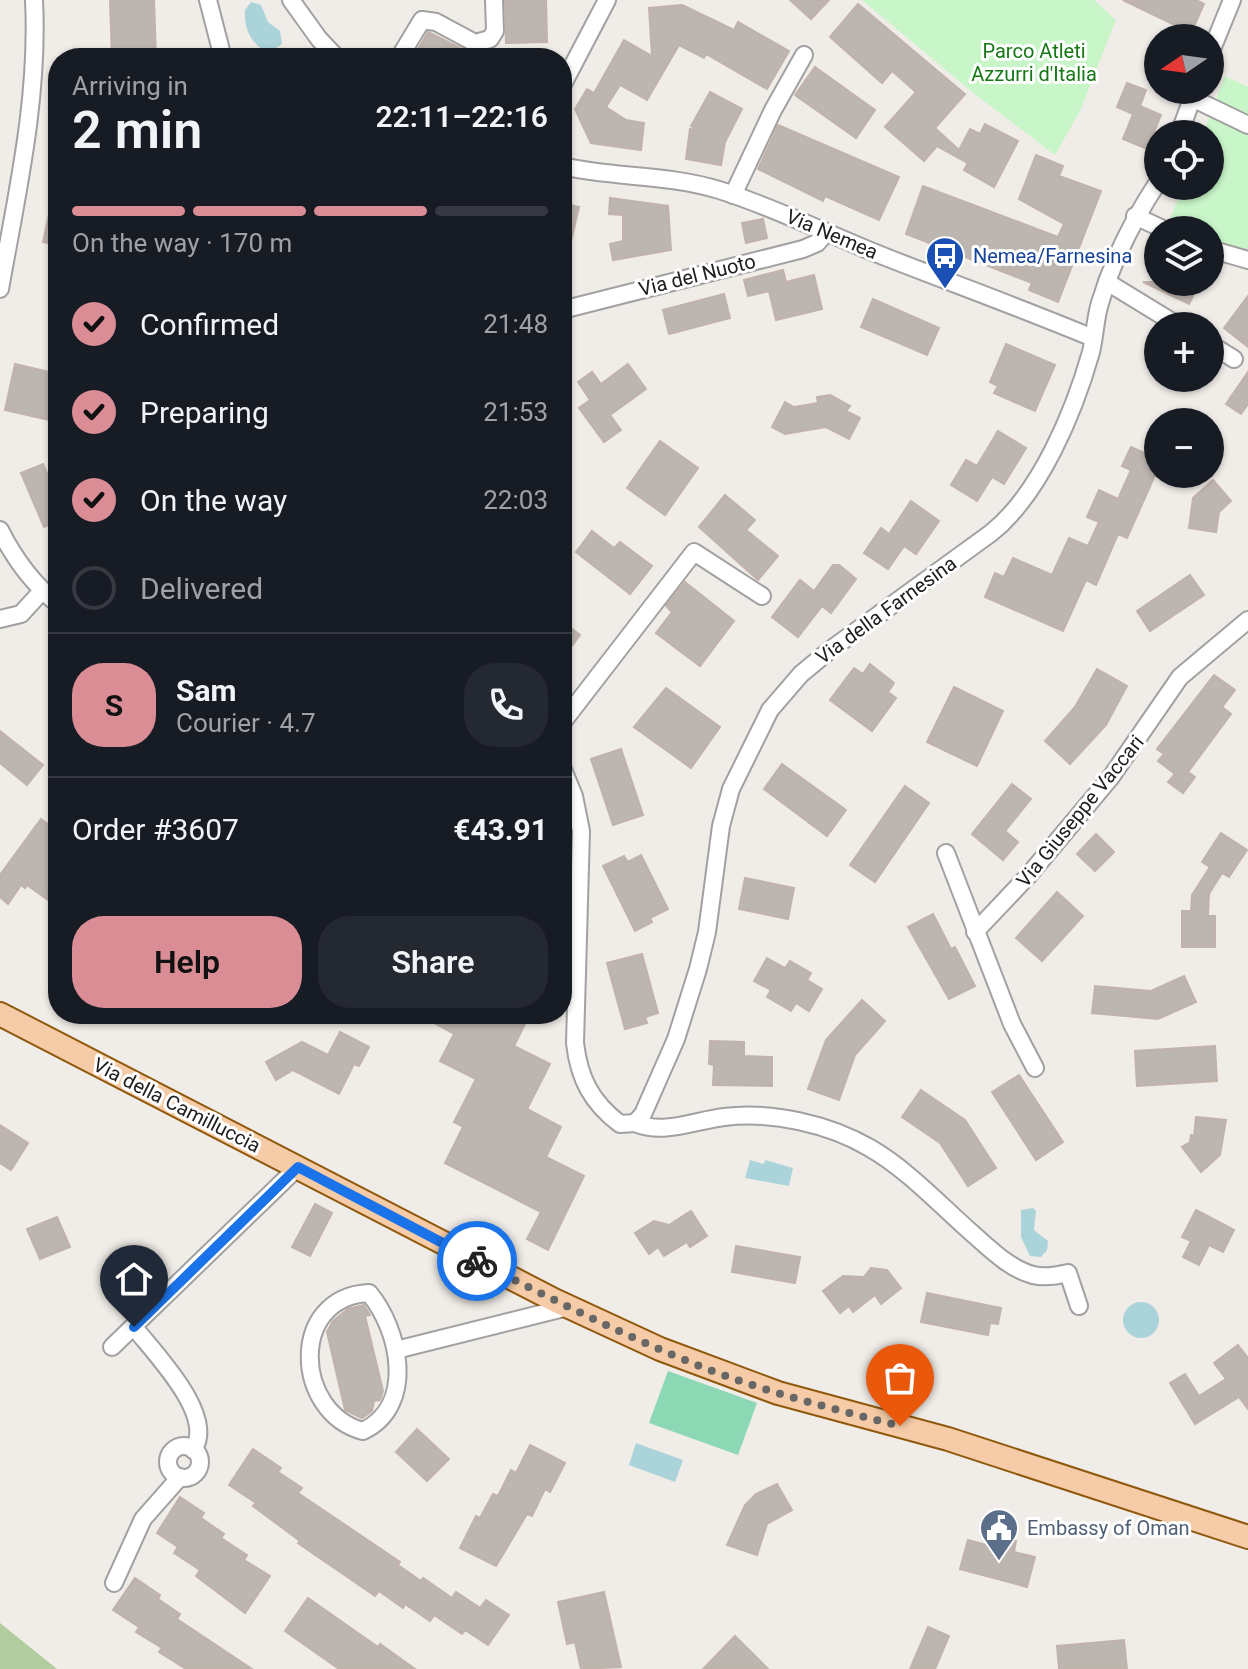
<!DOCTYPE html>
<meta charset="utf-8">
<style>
:root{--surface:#171b24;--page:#242831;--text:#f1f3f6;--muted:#9ea1a6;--line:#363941;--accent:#db8d96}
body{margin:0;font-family:Roboto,sans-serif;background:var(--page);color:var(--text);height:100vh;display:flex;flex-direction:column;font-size:30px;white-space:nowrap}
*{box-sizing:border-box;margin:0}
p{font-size:26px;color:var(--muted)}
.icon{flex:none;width:44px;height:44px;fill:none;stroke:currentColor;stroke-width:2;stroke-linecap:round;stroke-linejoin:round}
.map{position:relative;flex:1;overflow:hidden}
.panel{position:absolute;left:48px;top:48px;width:524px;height:976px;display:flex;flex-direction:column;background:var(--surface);border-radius:32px;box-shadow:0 2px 6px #0004}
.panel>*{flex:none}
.needle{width:52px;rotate:257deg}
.tools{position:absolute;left:1144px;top:24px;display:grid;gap:16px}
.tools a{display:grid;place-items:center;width:80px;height:80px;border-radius:50%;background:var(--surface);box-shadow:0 2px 6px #0004;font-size:40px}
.pin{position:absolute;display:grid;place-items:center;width:68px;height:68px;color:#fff;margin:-82px -34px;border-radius:50% 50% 50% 0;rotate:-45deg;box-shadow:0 0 8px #0007}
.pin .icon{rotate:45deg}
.courier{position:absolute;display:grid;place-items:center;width:80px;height:80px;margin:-40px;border:6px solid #1a73e8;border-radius:50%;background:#fff;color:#222;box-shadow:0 2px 10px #0007}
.overview em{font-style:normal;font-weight:600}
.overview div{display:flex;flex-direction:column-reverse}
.overview{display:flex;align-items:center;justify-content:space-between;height:136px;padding:0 24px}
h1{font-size:52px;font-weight:600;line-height:60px}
.bar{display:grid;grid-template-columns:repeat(4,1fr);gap:12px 8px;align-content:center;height:96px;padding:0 24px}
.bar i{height:10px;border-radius:6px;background:var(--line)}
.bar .current{background:var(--accent)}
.bar p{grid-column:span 4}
.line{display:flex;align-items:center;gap:20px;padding:0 24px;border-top:2px solid var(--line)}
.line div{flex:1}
.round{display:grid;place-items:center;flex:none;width:84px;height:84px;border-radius:32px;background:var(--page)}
ol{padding:0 24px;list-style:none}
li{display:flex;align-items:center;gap:24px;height:88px}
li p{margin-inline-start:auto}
li .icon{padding:8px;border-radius:50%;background:var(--accent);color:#111;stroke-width:4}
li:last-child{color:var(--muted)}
li i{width:44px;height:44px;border:4px solid var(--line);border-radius:50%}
.primary-button{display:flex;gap:16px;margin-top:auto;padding:16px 24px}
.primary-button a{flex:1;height:92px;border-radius:32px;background:var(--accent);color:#111;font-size:32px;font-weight:600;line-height:92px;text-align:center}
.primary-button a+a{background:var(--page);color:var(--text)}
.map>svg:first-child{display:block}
.forest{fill:#b1cc9f}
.park{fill:#c9f6c9}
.pitch{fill:#8cd8b4}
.water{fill:#abd4da}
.building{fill:#bdb5b0;stroke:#c1b2ab;stroke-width:2}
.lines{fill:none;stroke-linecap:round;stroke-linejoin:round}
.minor-casing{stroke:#a1a1a1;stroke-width:20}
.major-casing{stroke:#90580c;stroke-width:26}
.minor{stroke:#fff;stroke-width:16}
.major{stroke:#f5cca7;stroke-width:22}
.done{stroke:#696766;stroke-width:8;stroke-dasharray:0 14.4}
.route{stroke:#1a73e8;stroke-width:10}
.labels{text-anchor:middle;stroke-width:6;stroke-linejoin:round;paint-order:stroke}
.park-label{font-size:20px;fill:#157815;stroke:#fff}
.street-label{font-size:20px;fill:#202020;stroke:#fff}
.transit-label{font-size:20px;fill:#164399;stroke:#fff;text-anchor:start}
.service-label{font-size:20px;fill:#4e5e75;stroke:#fff;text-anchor:start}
</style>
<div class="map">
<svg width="1248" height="1669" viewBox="0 0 1248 1669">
<rect width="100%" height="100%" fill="#f0ece7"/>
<path class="forest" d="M0,1623l57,46h1h-58z"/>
<g class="park">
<path d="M862,0h232l22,20 -36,91 -25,44 -83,-63z"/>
<path d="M1225,76l23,11v162l-38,-9v-10h-24l-17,-8 14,-36h27v-52h-7z"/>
</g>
<path class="pitch" d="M668,1371l89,32 -19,52 -89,-32z"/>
<g class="water">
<path d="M251,2l10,3 7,17 12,9 2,13 -13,9c-18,-9 -25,-23 -24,-43z"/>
<path d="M750,1160l14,4 1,-4 28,8 -4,18 -44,-8z"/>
<path d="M1033,1208l3,3 -2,19 14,11 -1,9 -6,7 -11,-1 -9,-19v-27z"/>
<circle cx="1141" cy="1320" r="18"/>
<path d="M636,1443l47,17 -8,22 -46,-17z"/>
</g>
<g class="building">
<path d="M110,0h44l2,58h-44z"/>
<path d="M505,0h41l1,42 -41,1z"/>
<path d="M790,0h39l-18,19z"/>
<path d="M1123,0h73l8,4 -13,29z"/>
<path d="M858,4l107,90 -30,34 24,22 11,-21 10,5 5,-10 33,17 -24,46 -30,-17 4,-7 -31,-17 -13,15 -39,-34 31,-35 -24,-21 -10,12 -52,-46z"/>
<path d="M682,5l52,25 4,-8 51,29 -22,38 -61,-35 -2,4 -25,-13 -32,55 -27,-15 -14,22 20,13 18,3 -3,27 -50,-7 -16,-34 12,-20 7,4 30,-53 28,16 -3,-48z"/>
<path d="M428,32l42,21h11l10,5h-78z"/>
<path d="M815,67l60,43 -19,28 -61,-43z"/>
<path d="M1127,83l19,7 -6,16 21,9 -14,34 -24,-10 10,-25 -16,-7z"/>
<path d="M710,92l32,17 -17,33 -4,23 -35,-6 4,-30 9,1 -8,-4z"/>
<path d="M778,125l121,52 -20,43 -54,-24 -2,5 -65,-32z"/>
<path d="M1036,155l27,11 -4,10 42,15 -43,111 -29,-12 3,-7 -126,-49 17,-48 135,51 6,-13 -45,-25z"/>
<path d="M610,198l58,8 3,44 -58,10 -3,-16 13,-3v-26l-14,-1z"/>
<path d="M52,201l6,1v43l-15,-3z"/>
<path d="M562,203l17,4 -12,51 -5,-1z"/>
<path d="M763,219l4,19 -21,5 -4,-20z"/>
<path d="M783,270l3,12 28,-7 8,34 -46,11 -7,-29 -21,5 -4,-16z"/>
<path d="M1143,282h57l-11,22z"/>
<path d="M724,294l6,24 -61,16 -6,-24z"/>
<path d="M1248,296v51l-24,-19z"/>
<path d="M873,299l66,29 -12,27 -66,-28z"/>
<path d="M1006,344l49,21 -20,46 -41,-18 4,-7 -8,-4z"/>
<path d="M15,364l43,10v48l-53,-12z"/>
<path d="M628,364l18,25 -36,26 11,15 -17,12 -25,-34 11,-8 -12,-18 14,-10 9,12z"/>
<path d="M1248,372v32l-7,10 -15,-10z"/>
<path d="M830,395l20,11 -4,5 14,7 -11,21 -23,-12 -41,7 -13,-7 13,-25 9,5 24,-4 -1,-6z"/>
<path d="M998,431l28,17 -22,36 -12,-7 -15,24 -26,-16 15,-25 11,6z"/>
<path d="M660,441l38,27 -33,47 -38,-27z"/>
<path d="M1131,447l27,12v18l-3,-2 -28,63 -9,-4 -22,51 -10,-5 -23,51 -78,-34 10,-24 9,4 9,-19 39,17 17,-37 19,8 11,-24 -12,-5 12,-27 19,9 13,-29 -9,-4z"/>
<path d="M43,464l15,35v22l-14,6 -23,-54z"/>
<path d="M1213,480l18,21 -12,11 -3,20 -27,-4 4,-30z"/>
<path d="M725,495l30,25 -9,10 32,26 -20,24 -59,-53z"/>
<path d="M911,501l28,20 -23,33 -12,-8 -16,23 -24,-16 17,-25 8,6z"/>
<path d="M592,531l22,17 6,-6 32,24 -22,28 -54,-42z"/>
<path d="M833,565h6l17,14 -25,34 -9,-7 -24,31 -26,-20 28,-37 14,11z"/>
<path d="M1190,575l14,20 -54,36 -13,-20z"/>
<path d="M685,582l49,39 -34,45 -44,-33 16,-21 -6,-6z"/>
<path d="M562,621l18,14 -18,24z"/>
<path d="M870,664l24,19 -6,9 8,6 -24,33 -42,-31 24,-32 9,6z"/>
<path d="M1097,669l30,17 -21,39 -36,39 -25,-23 30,-34z"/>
<path d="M1214,675l21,15 -13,17 9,7 -43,58 7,5 -12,16 -15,-11 7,-8 -17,-13 6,-7 -7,-5z"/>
<path d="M954,687l49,24 -26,55 -50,-24z"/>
<path d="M666,688l54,39 -29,41 -57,-41z"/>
<path d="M0,731l43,34 -16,20 -27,-22z"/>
<path d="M621,749l22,66 -30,10 -22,-66z"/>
<path d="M782,764l64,46 -19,26 -63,-47z"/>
<path d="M1012,784l19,15 -26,32 13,11 -15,18 -31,-26z"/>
<path d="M905,786l24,17 -54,79 -25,-17z"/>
<path d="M41,819l17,13v23l-7,9 7,5v23l-7,10 -24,-17 -2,3 -4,-3 -13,19 -8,-7v-22z"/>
<path d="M1221,833l26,17 -18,27 -7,-4 -13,21 -1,22h7v31h-33v-36h9l1,-16 18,-28 -8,-5z"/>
<path d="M1096,834l18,18 -19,19 -18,-17z"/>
<path d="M641,855l27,54 -18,9 2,4 -17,9 -32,-65 21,-10 4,6z"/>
<path d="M745,878l49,10 -6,31 -49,-10z"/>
<path d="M1057,892l26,24 -41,45 -26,-23z"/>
<path d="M933,914l18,35 4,-2 20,39 -26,13 -41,-72z"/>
<path d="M642,954l16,59 -13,4 2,6 -22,6 -18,-66z"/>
<path d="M767,958l18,10 5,-7 21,12 -4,7 15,9 -13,22 -13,-8 -5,8 -24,-14 4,-7 -17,-9z"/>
<path d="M1184,976l12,26 -38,17 -66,-6 3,-27 56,5z"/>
<path d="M862,1000l23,21 -30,34 -16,45 -31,-11 18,-49z"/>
<path d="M442,1014h88l-16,32 36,18 -23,45 34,18 -15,30 38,19 -36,74 -21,-11 14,-27 -96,-49 18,-36 -9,-5 22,-43 -36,-18 14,-27 -18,-10z"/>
<path d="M340,1032l29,15 -10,19 -5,-2 -15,30 -46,-24 -17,10 -10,-18 36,-20 26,13z"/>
<path d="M710,1041l34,1v14l28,1v29l-59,-1 1,-20 -5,-1z"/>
<path d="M1215,1046l2,35 -80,5 -2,-35z"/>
<path d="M1019,1075l44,67 -27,18 -44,-68z"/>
<path d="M921,1090l44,30 31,48 -28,18 -28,-43 -38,-26z"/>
<path d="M1196,1117l30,3 -6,35 -19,17 -19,-25 8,-5 1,-7 3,1z"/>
<path d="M0,1125l28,18 -17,27 -11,-7z"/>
<path d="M315,1204l17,9 -22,43 -18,-9z"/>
<path d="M1196,1210l38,20 -11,22 -14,-7 -10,20 -16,-8 8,-16 -9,-4z"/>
<path d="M691,1211l16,25 -17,11 -3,-5 -23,14 -6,-9 -9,7 -14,-21 19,-12 15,4z"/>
<path d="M57,1217l13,30 -30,12 -13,-30z"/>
<path d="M736,1246l64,11 -5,26 -63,-11z"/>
<path d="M871,1268l16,2 14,18 -20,16 -6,-9 -22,17 -4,-6 -9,7 -17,-22 20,-15 21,1z"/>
<path d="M927,1293l74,15 -3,16 -8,-1 -2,12 -67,-13z"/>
<path d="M364,1305l6,10 -5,1 18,75 -3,9 -6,1 -2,10 -10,7 -17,-8 -18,-78 6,-11 15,-12z"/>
<path d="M1238,1345l10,13v51l-9,-12 -44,27 -25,-41 15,-9 14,22 27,-17 -12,-16z"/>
<path d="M417,1429l32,30 -22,22 -31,-29z"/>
<path d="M530,1445l35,18 -15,29 -5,-3 -13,27 -5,-2 -31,52 -36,-18 16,-32 4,2 13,-24 5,2 13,-26 5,3z"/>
<path d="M253,1449l28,19 -3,4 24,16 -4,5 102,69 -2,3 23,16 2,-3 29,20 4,-6 24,16 6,-8 23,15 -21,30 -23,-15 -3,4 -28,-19 -4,6 -25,-17 -2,4 -24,-17 -4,5 -77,-53 2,-2 -47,-35 3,-3 -27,-18z"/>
<path d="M777,1484l15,26 -25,14 -10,31 -30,-10 18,-40 11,-11z"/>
<path d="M180,1497l24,16 -3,5 23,16 -3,4 26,17 -3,5 26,16 -25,37 -49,-37 4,-6 -26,-17 4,-6 -21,-14z"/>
<path d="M993,1535l23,6 -2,11 21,5 -8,30 -67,-18 8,-29 22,6z"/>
<path d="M135,1578l25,17 -2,4 22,15 -3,5 75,50h-66l-27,-17 3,-4 -26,-16 3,-5 -26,-17z"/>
<path d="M604,1592l17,75 -40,2 -6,-27 -8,2 -9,-42z"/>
<path d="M308,1598l70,49 2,-3 35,25h-76l-54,-38z"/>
<path d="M928,1627l21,9 -14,33h-25z"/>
<path d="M735,1636l33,33h-65z"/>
<path d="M1124,1640l3,29h-68l-2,-23z"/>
</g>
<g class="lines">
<defs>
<g id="minor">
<path d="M208,0l15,58"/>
<path d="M291,0l28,39 18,19"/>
<path d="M1210,54l22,-54"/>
<path d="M399,58l23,-38 14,2 39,21 15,-4 5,-8 -1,-31"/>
<path d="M562,86l45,-86"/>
<path d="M1192,98l56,27"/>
<path d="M1179,134l16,-43"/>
<path d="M562,166c52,12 105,8 157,24 58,18 112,46 169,68 69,27 138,52 205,80"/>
<path d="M733,195l40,-85 31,-55"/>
<path d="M1135,216l30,14"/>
<path d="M1210,249l38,11"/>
<path d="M1107,282l72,44"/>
<path d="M0,289c17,-96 39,-191 34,-289"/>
<path d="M562,310l241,-61 14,-6 10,-11"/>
<path d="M1210,344l24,15"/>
<path d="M0,530c14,28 33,54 58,74"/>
<path d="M0,619l21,-5 21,-23"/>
<path d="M562,723l132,-171 68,44"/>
<path d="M562,767l12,29 7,35 -6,212c4,35 16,59 45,81l15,-1"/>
<path d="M946,853l66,171 23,44"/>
<path d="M975,932l53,-56 83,-99 69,-100 68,-57"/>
<path d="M635,1123l8,-9 33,-75 22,-70 9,-37 14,-106 10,-37 39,-79 31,-36 29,-24 161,-117c49,-39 83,-121 100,-181 4,-16 4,-33 9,-49 13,-44 33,-83 58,-121"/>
<path d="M635,1123c29,12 58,-2 89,-6 47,-6 105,7 146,31 38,22 70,57 103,86 17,15 37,35 60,41 12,3 23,1 35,-2l11,33"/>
<path d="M369,1293c31,37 47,113 -6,138 -69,-18 -75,-134 6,-138z"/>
<path d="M134,1327c20,26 83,89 59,123"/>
<path d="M112,1347l186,-180"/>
<path d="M396,1350l172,-43"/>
<circle cx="184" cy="1462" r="16"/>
<path d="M114,1583l29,-64 37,-42"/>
</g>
<path id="major" d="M0,1014l554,286 106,49 118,44 170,46 300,98"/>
</defs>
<use href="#minor" class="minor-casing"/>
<use href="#major" class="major-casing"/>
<use href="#minor" class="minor"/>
<use href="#major" class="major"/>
</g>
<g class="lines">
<path class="done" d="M477,1261c81,41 161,82 246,114 58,21 118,36 177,51"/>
<path class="route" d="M134,1327l164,-160 179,94"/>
</g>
<defs>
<symbol id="bus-pin" viewBox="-11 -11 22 30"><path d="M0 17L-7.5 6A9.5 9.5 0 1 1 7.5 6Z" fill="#1a4fb4" stroke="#fff"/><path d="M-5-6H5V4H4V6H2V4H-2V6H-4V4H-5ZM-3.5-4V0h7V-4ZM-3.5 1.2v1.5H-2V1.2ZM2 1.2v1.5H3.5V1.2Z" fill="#fff"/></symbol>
<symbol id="civic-pin" viewBox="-11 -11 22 30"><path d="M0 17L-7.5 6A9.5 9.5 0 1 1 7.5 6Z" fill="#5c6f8a" stroke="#fff"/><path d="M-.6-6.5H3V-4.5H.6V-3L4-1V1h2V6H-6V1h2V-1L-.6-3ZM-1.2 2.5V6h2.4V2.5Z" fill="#fff"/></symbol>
</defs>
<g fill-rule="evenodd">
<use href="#bus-pin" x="923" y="234" width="44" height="60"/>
<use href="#civic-pin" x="977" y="1506" width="44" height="60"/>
</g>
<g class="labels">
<g class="park-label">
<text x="1034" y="58">Parco Atleti<tspan x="1034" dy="23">Azzurri d'Italia</tspan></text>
</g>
<g class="street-label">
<text transform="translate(832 234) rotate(23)" y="7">Via Nemea</text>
<text transform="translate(697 275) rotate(-14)" y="7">Via del Nuoto</text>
<text transform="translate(886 610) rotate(-36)" y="7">Via della Farnesina</text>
<text transform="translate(1080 811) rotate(-51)" y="7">Via Giuseppe Vaccari</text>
<text transform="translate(177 1105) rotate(27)" y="7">Via della Camilluccia</text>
</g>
<g class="transit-label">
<text x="973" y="263">Nemea/Farnesina</text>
</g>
<g class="service-label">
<text x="1027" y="1535">Embassy of Oman</text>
</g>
</g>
</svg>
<div class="tools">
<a><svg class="needle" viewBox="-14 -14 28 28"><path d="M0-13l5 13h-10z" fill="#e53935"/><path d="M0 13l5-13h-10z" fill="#9ea1a6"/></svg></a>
<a><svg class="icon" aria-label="locate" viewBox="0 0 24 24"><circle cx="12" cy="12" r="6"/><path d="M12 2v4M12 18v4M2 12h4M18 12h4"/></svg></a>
<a><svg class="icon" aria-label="layers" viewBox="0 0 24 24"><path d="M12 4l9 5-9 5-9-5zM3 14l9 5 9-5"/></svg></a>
<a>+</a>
<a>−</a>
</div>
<div class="pin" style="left:900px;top:1426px;background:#ea580c"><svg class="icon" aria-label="bag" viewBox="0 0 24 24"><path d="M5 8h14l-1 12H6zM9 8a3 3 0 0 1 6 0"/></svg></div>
<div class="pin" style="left:134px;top:1327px;background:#1f2937"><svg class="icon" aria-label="home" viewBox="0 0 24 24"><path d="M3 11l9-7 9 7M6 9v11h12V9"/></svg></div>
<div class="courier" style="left:477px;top:1261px"><svg class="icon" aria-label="bike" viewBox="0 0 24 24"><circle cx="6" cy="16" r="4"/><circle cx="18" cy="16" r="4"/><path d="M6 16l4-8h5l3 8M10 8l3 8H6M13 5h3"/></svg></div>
<section class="panel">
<div class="overview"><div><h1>2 min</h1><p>Arriving in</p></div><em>22:11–22:16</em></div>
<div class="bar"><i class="current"></i><i class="current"></i><i class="current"></i><i></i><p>On the way · 170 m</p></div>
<ol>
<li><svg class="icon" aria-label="check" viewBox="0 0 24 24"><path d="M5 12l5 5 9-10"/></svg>Confirmed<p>21:48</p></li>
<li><svg class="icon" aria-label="check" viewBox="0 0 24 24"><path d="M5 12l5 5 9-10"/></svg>Preparing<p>21:53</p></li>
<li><svg class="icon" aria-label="check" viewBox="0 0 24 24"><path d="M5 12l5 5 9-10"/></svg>On the way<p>22:03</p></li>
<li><i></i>Delivered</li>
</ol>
<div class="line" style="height:144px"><b class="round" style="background:var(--accent);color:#111">S</b><div><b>Sam</b><p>Courier · 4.7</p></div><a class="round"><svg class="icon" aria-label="phone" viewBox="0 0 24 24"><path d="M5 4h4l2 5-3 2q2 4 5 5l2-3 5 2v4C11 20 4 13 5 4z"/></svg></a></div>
<div class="line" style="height:104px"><div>Order #3607</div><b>€43.91</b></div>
<div class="primary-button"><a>Help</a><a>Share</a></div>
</section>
</div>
